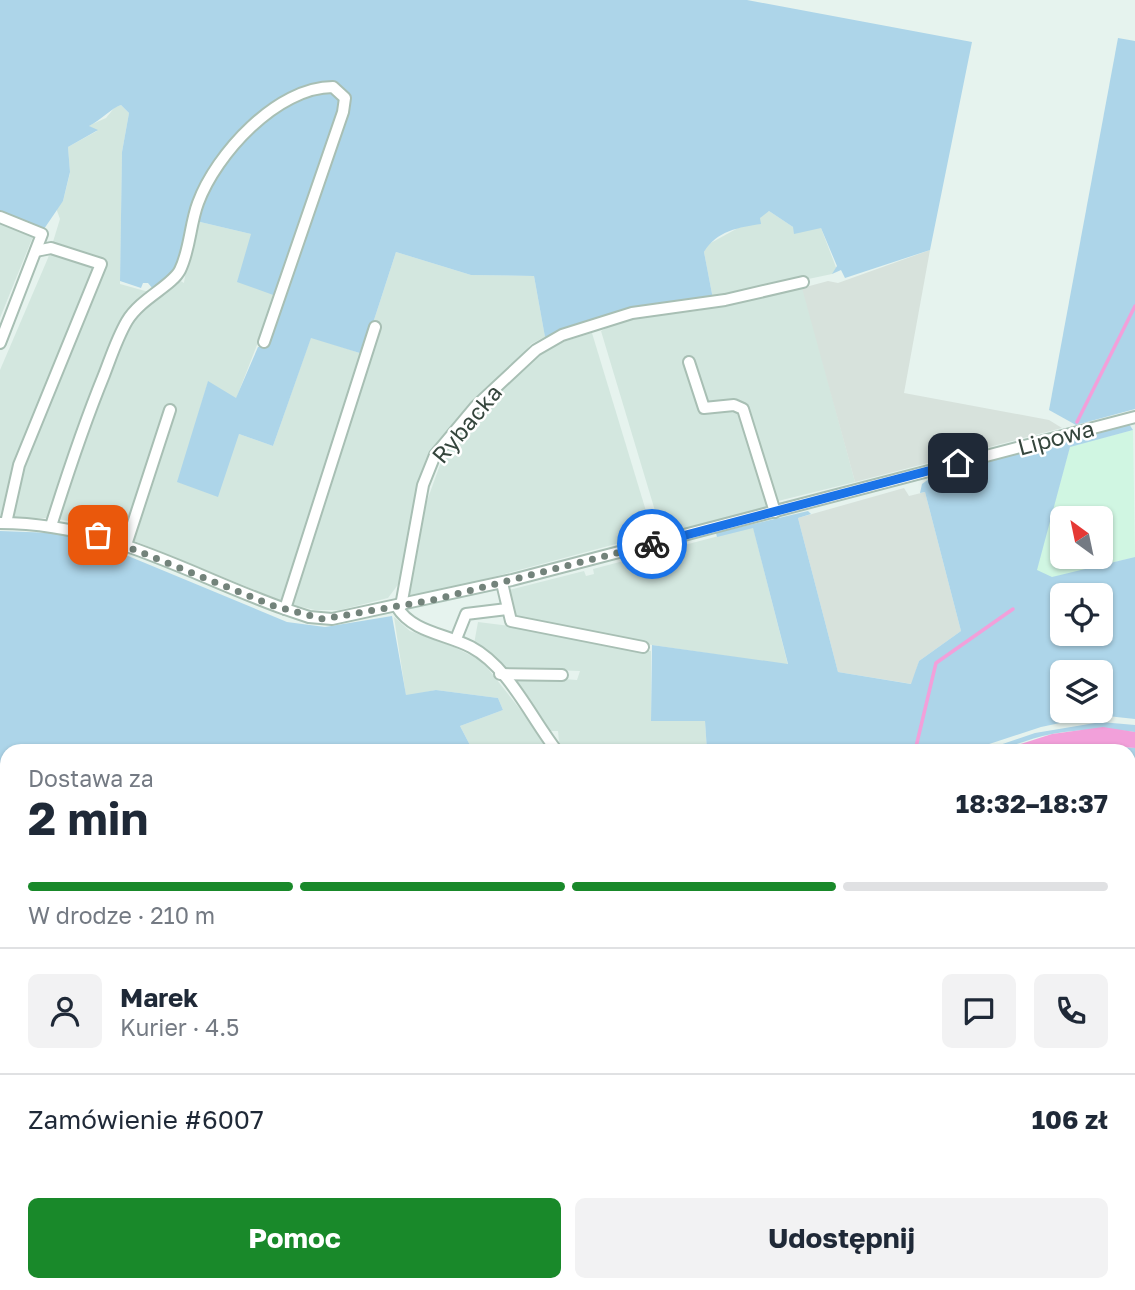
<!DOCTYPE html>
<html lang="pl">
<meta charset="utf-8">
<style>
:root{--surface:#fff;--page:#f2f2f3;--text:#1f2937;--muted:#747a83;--line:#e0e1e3;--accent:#19892a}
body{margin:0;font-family:"Golos Text",sans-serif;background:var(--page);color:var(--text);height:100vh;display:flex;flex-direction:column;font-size:26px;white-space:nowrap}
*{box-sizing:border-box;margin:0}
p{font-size:23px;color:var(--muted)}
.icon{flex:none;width:38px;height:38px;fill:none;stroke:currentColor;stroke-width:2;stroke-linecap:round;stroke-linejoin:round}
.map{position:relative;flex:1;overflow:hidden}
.side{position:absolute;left:0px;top:744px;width:1136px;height:548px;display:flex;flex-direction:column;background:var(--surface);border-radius:21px 21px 0 0;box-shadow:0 2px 5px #0004}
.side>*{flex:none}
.needle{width:46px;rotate:327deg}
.tools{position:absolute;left:1050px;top:506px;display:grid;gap:14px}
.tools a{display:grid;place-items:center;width:63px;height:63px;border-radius:10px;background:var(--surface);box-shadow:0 2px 5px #0004;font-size:35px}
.pin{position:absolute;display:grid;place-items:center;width:60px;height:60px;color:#fff;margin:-30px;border-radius:14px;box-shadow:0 4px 10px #0006}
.courier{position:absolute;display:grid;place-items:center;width:70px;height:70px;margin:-35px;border:5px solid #1a73e8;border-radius:50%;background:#fff;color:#222;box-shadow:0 2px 9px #0007}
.summary em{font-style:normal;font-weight:700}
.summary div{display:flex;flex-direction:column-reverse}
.summary{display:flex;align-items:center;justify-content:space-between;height:119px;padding:0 28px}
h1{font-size:46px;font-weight:700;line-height:52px}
.bar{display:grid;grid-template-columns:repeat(4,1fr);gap:10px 7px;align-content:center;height:84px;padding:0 28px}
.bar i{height:9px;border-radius:5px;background:var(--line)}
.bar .on{background:var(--accent)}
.bar p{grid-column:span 4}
.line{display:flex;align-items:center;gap:18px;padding:0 28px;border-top:2px solid var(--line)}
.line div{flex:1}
.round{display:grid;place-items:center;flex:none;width:74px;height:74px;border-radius:10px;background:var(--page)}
.action{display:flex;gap:14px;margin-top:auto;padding:14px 28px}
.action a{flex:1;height:80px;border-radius:10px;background:var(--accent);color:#fff;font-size:28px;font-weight:700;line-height:80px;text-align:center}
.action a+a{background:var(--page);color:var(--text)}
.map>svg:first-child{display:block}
.residential{fill:#d3e7df}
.commercial{fill:#d0f6e2;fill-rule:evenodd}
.industrial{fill:#d7e2dc}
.green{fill:#add5e9;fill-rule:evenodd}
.water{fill:#f2a0da}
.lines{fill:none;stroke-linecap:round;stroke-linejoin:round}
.stream{stroke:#f2a0da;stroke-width:3.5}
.minor-casing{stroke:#a8bfb4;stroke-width:14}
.minor{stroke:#fff;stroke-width:10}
.done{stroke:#73837b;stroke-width:7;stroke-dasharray:0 12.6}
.route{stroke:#1a73e8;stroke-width:9}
.labels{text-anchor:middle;stroke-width:5;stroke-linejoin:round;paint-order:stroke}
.street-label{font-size:23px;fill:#35463d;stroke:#fff}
</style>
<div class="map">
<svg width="1135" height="1290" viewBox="0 0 1135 1290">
<rect width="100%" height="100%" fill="#e6f3ee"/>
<g class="residential">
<path d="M121,105l8,8 -7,39 -2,132 36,10 23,-14 5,3 5,-32 6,-7 -3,-4 4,-19 55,13 25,62 -40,103 -28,-17 -30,100 61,-48 34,12 38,-109 52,17 33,-102 75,23 63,1 11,61 -14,7 -15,19 -6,1 -2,7 -82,88 -9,30 -17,93 -12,16 -48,12h-25l-26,-6 -191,-78 -47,-8h-51v-148l48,-112 12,-39 -4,-11 7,-7 7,-28 -2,-26 29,-16 -9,-5 18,-8 9,-11z"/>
<path d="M769,211l24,16 28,1 16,42 -5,4 -119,25 -9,-47 3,-7z"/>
<path d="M0,216l36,13 -36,89z"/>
<path d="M803,288l52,194 -77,19 -37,-100 -34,2 -15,-46 -8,2 18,52 36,1 31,97 -107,25 -61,-203 22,-12 74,-8z"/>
<path d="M592,333l61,201 -245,66 11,-77 26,-72 27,-33 74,-71z"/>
<path d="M753,527l35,138 -136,-20 -140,-27 -3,-28 75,-19 2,5 8,-2 -1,-5z"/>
<path d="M394,617l16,14 44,16 28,14 71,90h-80l-13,-25 43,-16 -5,-12 -62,-8 -30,6z"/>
<path d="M478,622l65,8 108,21v70h54l2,30h-141l-7,-9 -1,-11h-9l-38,-56 66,5 3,-9 -76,-3 -30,-24z"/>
<path d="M0,1259l7,1v24l18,1 -1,5h-24z"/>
</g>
<path class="commercial" d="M1133,430l2,127 -83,21 -16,-7 34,-125zM1062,518h39v38h-39z"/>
<g class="industrial">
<path d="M930,250l-26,143 145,27 13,8 -207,54 -53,-194 26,-7 10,2z"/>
<path d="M904,488l5,8 16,-4 36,139 -42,30 -7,23 -74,-12 -40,-154z"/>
<path d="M886,1285l1,5h-476l-2,-5z"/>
</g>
<g class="green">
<path d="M0,0h747l225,42 -42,208 -85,28 -4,-8 -9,4 5,-8 -16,-38 -27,6 -1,-7 -24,-16 -9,7 1,6c-21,3 -45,7 -57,28l9,47 -152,32 -16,6 -11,-61 -63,-1 -75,-23 -33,102 -52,-16 -38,108 -34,-12 -21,63 -41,-15 31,-101 28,17 22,-51h7l83,-246v-8l-13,-9 -48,14 -62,52 -51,123 -21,16 -5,-6h-5l-2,5 -21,-7 2,-129 7,-39 -8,-8c-8,2 -20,15 -32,21l9,4 -30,17 2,25 -7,29 -19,28 -44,-18z"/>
<path d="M1118,38l17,3v368l-59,16 -27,-15z"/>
<path d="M331,89l10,11 -65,196 -39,-14 14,-48 -55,-13c8,-18 15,-38 25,-55 20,-35 72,-68 110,-77z"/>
<path d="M1129,424l4,6 -63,17 -33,123 15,7 83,-20v162l-37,-4 -57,12 -73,24h-261l-2,-30h-54l1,-76 136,19 -35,-136 -36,9 -1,-4 92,-22 3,3 -13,4 40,154 73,12 8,-23 42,-30 -36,-139 -5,1 2,-9 11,-8zM1101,595v39h-39v-39zM1062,672h39v38h-39z"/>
<path d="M0,531l54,2 38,8 195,81 38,5 67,-11 14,79 30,-5 62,8 5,12 -43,16 13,25h-466v159l-7,2z"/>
<path d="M1101,722l34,3v7c-28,-4 -55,-3 -83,2 -25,4 -45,17 -70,17l53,-18z"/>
<path d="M1100,745l35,3v331l-6,3v-331h-55z"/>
<path d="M7,940v221h-7v-219z"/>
<path d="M1135,1088v202h-194l1,-6h187v-193z"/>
<path d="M25,1284h220l6,6h-227z"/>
<path d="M331,1285h78l2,5h-76z"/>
</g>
<g class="water">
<path d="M1103,727l32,5v16l-35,-3 -26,6h-75l53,-17z"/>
<rect x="0" y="1161" width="7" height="52"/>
<path d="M269,1285h62l4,5h-61z"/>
</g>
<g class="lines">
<g class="stream">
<path d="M1077,422l58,-116"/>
<path d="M915,751l21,-88 77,-54"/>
<path d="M1129,784l6,1"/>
<path d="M0,985l7,-2"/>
<path d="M0,1069l7,1"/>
<path d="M1129,1085l6,-3"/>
<path d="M0,1137h7"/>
<path d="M1129,1240l6,1"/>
<path d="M394,1284l1,6"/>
<path d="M1062,1284v6"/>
<path d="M937,1290v-6"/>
</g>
<defs>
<g id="minor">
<path d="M0,217l42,17 -42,109"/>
<path d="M689,362l15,46 30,-3 9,4 32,103"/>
<path d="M0,523c108,0 187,51 285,86l24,8 23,2 180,-39 623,-163"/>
<path d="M6,523l13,-58 82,-201 -50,-16 -15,3"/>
<path d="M51,526c16,-51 33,-102 53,-151 7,-18 13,-37 23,-54 14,-23 45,-35 53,-51 10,-20 10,-46 18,-67 18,-49 79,-116 135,-116l12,11 -2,14 -79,230"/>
<path d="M126,545l44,-135"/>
<path d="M502,583l9,38 132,26"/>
<path d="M401,606l22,-121 12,-30 41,-49 60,-56 26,-15 70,-22 93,-13 78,-18"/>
<path d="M397,607c15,25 49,27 74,40 38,20 60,71 86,104"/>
<path d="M285,609l90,-282"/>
<path d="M456,639l10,-25 41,-5"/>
<path d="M500,674l62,1"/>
</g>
</defs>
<use href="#minor" class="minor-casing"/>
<use href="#minor" class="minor"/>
</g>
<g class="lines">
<path class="done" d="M98,535l176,71 49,13 110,-19 219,-56"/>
<path class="route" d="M652,544l306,-81"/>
</g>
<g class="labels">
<g class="street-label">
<text transform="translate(467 424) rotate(-50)" y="8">Rybacka</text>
<text transform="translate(1056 438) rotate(-15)" y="8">Lipowa</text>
</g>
</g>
</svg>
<div class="tools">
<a><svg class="needle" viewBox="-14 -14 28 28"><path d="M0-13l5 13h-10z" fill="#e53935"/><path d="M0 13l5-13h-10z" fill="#747a83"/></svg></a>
<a><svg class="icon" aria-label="locate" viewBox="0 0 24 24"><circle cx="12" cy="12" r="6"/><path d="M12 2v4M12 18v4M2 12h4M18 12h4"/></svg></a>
<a><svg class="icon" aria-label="layers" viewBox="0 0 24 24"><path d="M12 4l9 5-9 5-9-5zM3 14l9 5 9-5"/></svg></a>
</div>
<div class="pin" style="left:98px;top:535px;background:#ea580c"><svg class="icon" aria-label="bag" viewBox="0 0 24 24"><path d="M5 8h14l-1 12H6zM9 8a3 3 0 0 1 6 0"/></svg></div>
<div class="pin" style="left:958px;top:463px;background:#1f2937"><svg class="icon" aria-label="home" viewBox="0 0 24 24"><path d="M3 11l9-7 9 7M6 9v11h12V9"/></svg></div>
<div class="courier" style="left:652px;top:544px"><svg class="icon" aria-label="bike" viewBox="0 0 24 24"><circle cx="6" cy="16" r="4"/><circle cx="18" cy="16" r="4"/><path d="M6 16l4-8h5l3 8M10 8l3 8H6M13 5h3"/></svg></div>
<section class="side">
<div class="summary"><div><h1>2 min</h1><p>Dostawa za</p></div><em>18:32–18:37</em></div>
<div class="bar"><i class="on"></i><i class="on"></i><i class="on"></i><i></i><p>W drodze · 210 m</p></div>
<div class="line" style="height:126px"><a class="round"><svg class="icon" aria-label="person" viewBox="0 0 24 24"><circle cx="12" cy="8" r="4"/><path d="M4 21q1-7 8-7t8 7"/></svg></a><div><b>Marek</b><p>Kurier · 4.5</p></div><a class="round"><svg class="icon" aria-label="chat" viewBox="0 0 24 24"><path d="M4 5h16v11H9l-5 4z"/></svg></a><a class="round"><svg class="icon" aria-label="phone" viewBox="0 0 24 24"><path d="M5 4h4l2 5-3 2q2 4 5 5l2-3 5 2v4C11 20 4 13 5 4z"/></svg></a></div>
<div class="line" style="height:91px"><div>Zamówienie #6007</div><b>106 zł</b></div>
<div class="action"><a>Pomoc</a><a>Udostępnij</a></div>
</section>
</div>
